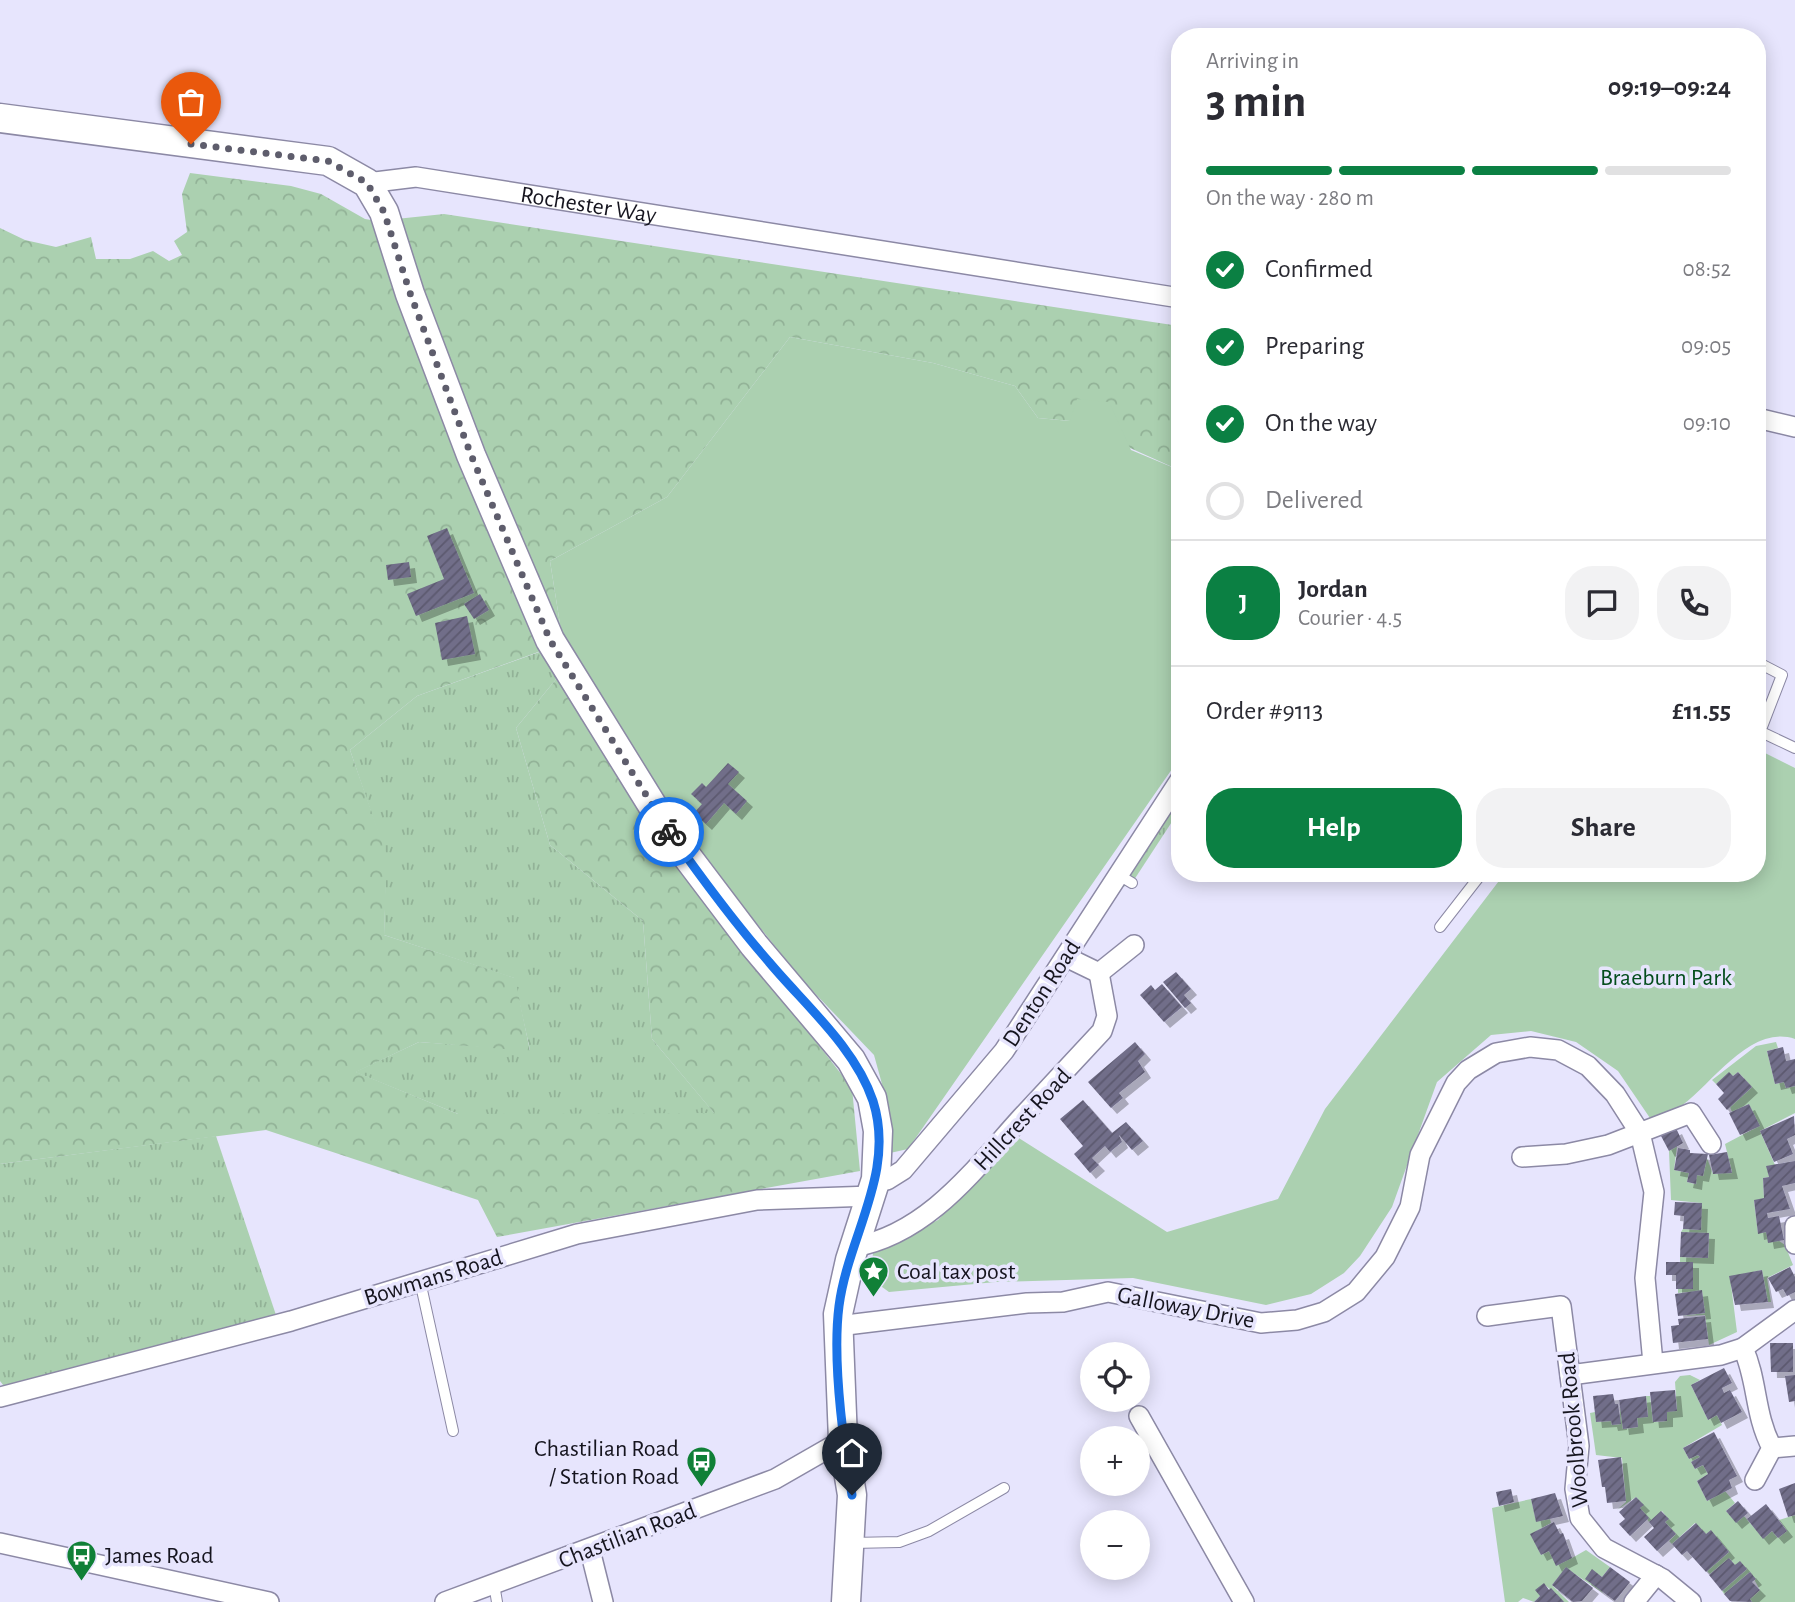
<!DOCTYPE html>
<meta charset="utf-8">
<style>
:root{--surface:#fff;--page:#f2f2f3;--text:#2b2b33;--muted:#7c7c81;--line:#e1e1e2;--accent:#0b8043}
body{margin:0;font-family:"Alegreya Sans",sans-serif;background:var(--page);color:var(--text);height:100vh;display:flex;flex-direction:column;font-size:26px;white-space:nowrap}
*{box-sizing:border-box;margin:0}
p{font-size:23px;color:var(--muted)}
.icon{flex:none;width:38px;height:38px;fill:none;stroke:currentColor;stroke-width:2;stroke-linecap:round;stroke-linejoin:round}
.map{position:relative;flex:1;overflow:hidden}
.details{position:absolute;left:1171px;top:28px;width:595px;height:854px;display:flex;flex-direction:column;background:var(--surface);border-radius:28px;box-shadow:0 4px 18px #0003}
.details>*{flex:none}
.tools{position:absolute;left:1080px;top:1342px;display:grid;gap:14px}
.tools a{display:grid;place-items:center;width:70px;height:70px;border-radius:50%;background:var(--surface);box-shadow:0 4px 18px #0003;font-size:35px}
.pin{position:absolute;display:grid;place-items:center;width:60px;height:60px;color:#fff;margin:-72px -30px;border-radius:50% 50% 50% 0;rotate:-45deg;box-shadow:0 0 7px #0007}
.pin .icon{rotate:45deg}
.courier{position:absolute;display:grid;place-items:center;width:70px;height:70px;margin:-35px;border:5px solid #1a73e8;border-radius:50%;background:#fff;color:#222;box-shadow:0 2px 9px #0007}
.overview em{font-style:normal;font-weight:700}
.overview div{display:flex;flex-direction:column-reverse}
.overview{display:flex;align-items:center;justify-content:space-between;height:119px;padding:0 35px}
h1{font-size:46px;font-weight:700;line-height:52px}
.bar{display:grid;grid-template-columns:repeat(4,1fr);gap:10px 7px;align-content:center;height:84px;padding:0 35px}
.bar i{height:9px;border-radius:5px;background:var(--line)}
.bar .on{background:var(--accent)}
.bar p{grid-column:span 4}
.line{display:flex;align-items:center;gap:18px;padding:0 35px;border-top:2px solid var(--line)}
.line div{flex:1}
.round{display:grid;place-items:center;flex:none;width:74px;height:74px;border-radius:28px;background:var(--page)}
ol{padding:0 35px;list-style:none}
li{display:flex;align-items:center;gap:21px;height:77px}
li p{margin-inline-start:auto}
li .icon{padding:7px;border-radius:50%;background:var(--accent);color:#fff;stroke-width:4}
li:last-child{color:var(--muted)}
li i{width:38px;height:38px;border:4px solid var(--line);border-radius:50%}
.cta{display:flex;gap:14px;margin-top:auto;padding:14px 35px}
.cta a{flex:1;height:80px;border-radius:28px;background:var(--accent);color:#fff;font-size:28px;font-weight:700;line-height:80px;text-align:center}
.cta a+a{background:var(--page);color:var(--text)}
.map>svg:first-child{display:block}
.grass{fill:url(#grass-tufts)}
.forest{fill:url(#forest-crowns)}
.green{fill:#abd0b0}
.building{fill:url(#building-hatch);filter:url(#shadow)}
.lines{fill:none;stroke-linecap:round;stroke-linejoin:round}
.lane-casing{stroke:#8c89a5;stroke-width:12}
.street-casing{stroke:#8c89a5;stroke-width:22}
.secondary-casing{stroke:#8c89a5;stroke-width:31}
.lane{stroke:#fff;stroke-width:10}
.street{stroke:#fff;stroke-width:19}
.secondary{stroke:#fff;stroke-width:28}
.done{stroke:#5e5d6c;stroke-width:7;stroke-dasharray:0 12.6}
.route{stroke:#1a73e8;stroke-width:9}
.labels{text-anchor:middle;stroke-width:7;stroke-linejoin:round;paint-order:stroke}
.street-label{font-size:24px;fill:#15141e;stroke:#e7e5fd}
.park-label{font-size:24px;fill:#044d1d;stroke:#e7e5fd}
.poi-label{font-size:24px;fill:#15141e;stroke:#e7e5fd;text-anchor:start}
</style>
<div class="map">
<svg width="1795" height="1602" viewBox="0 0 1795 1602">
<defs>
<pattern id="grass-tufts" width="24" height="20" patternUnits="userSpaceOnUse" patternTransform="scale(1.75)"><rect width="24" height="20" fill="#abd0b0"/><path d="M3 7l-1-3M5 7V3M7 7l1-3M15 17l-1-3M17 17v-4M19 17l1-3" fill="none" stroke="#92b297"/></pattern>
<pattern id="forest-crowns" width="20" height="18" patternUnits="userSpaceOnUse" patternTransform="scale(1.75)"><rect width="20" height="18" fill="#abd0b0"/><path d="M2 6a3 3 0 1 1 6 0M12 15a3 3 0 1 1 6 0" fill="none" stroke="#92b297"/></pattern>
<pattern id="building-hatch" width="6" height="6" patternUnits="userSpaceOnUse" patternTransform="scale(1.75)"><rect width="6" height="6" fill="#716e89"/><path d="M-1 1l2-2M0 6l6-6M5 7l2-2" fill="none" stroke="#5c596f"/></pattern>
<filter id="shadow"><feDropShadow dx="6" dy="6" stdDeviation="0" flood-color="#0004"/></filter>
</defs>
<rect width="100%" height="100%" fill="#e7e5fd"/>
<g class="grass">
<path d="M542,651l15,27 -41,50 34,117 93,76 9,118 63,75h-257l-103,-42 64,-30 111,8 -16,-72 -130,-43 2,-79 -36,-106 67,-54z"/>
<path d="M1179,797v14l-47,72 -9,4 -4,-3z"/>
<path d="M216,1136l63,188 -272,66 -7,-9v-217z"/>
</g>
<path class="forest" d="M190,173l101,13 30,8 44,25 12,2 67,-7 735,112v144l-109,-49 -32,-3 -23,-32 -82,-23 -143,-26 -123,160 -117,64 13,82 -146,53 -67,54 37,106 -3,79 131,43 15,73 -111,-9 -63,30 102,42 256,-1 -62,-74 -9,-118 -93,-76 -34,-117 41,-50 156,231 139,179 8,83 -363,66 -19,-37 -212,-70 -266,34v-936l25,12 31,7 35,-10 5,22h34l23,-8 16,10 13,-6 -8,-14 13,-9 -5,-38z"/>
<g class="green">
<path d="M790,337l143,26 82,23 23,32 32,3 7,-22 32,3 22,48 48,20v289l-271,390 -18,4v-40l-16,-58 -70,-73 -119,-147 -122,-192 -13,-82 117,-64z"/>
<path d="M1757,749l38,19v271c-46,-16 -86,50 -118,70 -7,5 -17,8 -25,12l-34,-50 -42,-29 -45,-11 -40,4 -54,47 -45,125 -32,49 -16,17 -33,21 -45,11 -133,-27 -137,4 -107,10 -18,-13 2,-27 65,-32 76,-85 153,97 111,-33 47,-90 180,-236h252z"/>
<path d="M1776,1042l2,6 -11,3 8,33 9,-2 2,6 9,-2v27l-35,18 15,34 -8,2 2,10 -6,1 1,20 -10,3 4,32 8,-1 19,13 8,20 -26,13 4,24h-3l-6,-32 -32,7 7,55 -28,13 -4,-30 -24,1 24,-3 -3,-22 -24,2v-4l15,-1v-26h-13v-5l28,1 1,-24 -28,-2 2,-3 17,1 1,-27 -30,-3 -2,-49 8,-5 -3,24 15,3 -2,9 8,2 2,-9 6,1 4,-18 6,16 19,-2 -7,-28 34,-18 -10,-22 -17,8 -2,-5 22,-20 -14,-15 -5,4 -4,-3 -13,11 -4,-4 44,-34z"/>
<path d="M1690,1375l10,5 -9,5 17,35 9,-5 5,10 -39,23 6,11 9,-4 2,2 -9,5 4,7 8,-4 5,9 -11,7 10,20 18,-10 10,12 -9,8 10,11 8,-6 19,22 9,-7 6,7 9,-7 -8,-11 16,-5v87h-43l-2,-3 10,-9 -10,-18 -26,22 -2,-3 25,-22 -12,-4 -6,-7 -19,16 -3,-3 22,-19 -18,-21 -5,3 -11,-11 -23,21 -3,-3 7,-7 -11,-12 3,-3 -6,-8 -13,11 -9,-14 3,-3 -7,-8 -19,13 9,-8 -4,-44 -26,-3 -6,-42 5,-1 1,10 15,-1 1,4 8,-1v-20l3,25 15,-2 -1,-9 11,-2 -2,-20h4l3,26 14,-1v-9l10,-2 -2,-28 5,-6z"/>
<path d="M1531,1499l5,22 14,-2 1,4 -20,11 10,21 8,-4 23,7 14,-8 24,17 -8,10 -10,-7 11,23 -37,-25 -14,17 17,17h-5l-20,-18 -4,12 -6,6 -11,-4 -5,4h-13l-13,-94z"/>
</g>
<g class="building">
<path d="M447,528l27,65 -58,23 -9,-22 37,-15 -17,-43z"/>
<path d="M409,562l2,15 -23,3 -2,-15z"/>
<path d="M480,594l9,16 -15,9 -10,-15z"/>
<path d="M467,616l8,38 -33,6 -7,-37z"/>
<path d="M728,763l11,9 -11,12 19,17 -11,13 -12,-11 -18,21 -12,-11 8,-9 -11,-10 11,-11 4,4z"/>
<path d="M1176,972l15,17 -7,6 7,8 -6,5 -22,-26z"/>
<path d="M1162,984l20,23 -18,15 -24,-27 11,-10 4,5z"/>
<path d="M1135,1042l10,12 -7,7 7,11 -26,21 4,5 -12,10 -23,-26z"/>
<path d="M1783,1047l3,14 9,-2v27l-9,2 -2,-6 -9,2 -8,-33z"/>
<path d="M1729,1072l4,4 5,-4 14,15 -25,23 -9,-11 6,-6 -8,-9z"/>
<path d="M1083,1100l29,33 14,-11 17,19 -11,9 -13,-15 3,7 -12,10 -5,-6 -13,12 7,7 -9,8 -16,-19 9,-8 -23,-27z"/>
<path d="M1749,1104l11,22 -20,9 -11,-22z"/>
<path d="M1794,1116l1,19 -8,4 6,15 -19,8 -14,-31z"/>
<path d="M1676,1128l7,15 -14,8 -8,-15z"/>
<path d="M1678,1148l12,2v3l18,1 -5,22 -6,-1 -1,9 -9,-2 2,-9 -15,-3z"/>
<path d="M1727,1152l5,21 -19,1 -4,-19z"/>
<path d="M1795,1161v22l-13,3 8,23 -23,4 1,5 11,-2 5,24 -16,3 -2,-11 -8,2 -4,-34 10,-2 -1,-20 6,-1 -3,-11z"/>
<path d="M1675,1202l27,1 -1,27 -18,-1 1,-13 -10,-1z"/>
<path d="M1681,1232l28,1 -1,25 -28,-1z"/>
<path d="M1666,1262h27v27h-17v-14h-10z"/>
<path d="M1790,1267l5,10v15l-8,4 -4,-7 -7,3 -8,-14z"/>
<path d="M1762,1270l6,32 -33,3 -6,-29z"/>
<path d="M1702,1290l3,23 -27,3 -3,-22z"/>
<path d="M1705,1316l3,23 -35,4 -2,-17 8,-1 -1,-6z"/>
<path d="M1770,1343h23v29h-22z"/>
<path d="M1724,1368l8,15 -10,5 2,5 6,-3 12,22 -21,11 -4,-8 -9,5 -17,-35z"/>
<path d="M1795,1375v26l-6,1 -4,-26z"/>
<path d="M1675,1390l2,21 -10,1v9l-14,1 -3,-30z"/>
<path d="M1613,1394l2,10h3l3,20 -9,1 -1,-4 -15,1 -3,-26z"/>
<path d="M1646,1396l2,21 -11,1 1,9 -15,2 -4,-29z"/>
<path d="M1714,1432l23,44 -8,4 3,8 -25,13 -10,-20 11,-7 -5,-9 -8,4 -4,-7 9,-5 -2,-2 -9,4 -6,-11z"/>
<path d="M1621,1457l5,44 -19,2 -2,-16h-3l-4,-27z"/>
<path d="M1795,1483v32l-7,2 -9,-28z"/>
<path d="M1511,1489l3,13 -15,4 -3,-14z"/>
<path d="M1555,1493l8,23 -27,6 -5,-23z"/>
<path d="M1636,1497l8,8 -4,3 9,10 -19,18 -11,-12 6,-5 -6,-7z"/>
<path d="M1738,1501l10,12 -12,10 -10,-12z"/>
<path d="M1766,1504l21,27 -9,7 -6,-7 -9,8 -16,-20z"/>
<path d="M1661,1511l8,8 -4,3 11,12 -19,17 -13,-14 10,-9 -5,-6z"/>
<path d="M1554,1522l6,12 3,-1 9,25 -16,8 -7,-15 -8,4 -11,-21z"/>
<path d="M1696,1523l10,11 5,-4 18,22 -23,20 -19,-21 -5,4 -10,-11z"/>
<path d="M1729,1558l6,7 5,-4 7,8 -25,22 -13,-16z"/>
<path d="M1566,1567l27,21 -11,13 -9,1 -21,-17z"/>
<path d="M1610,1567l20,15 -15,19 -30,-22 7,-10 10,8z"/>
<path d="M1750,1572l6,7 -4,3 8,8 -10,9 2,3 -22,-1 -6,-7z"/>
<path d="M1544,1583l5,7 2,-2 13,14h-30l6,-6 -5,-6z"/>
</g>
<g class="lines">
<defs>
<g id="lane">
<path d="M1757,662l25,13 -22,57"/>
<path d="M1757,730l38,18"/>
<path d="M1117,874l15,9"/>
<path d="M1440,927l42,-54"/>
<path d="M420,1281l33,150"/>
<path d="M852,1543l47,-1 30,-11 75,-43"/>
<path d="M494,1584l3,18"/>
</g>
<g id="street">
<path id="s1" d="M367,183l49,-6 764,121"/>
<path d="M1757,418l38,9"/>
<path d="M1066,957l33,16"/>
<path d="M1099,973l35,-28"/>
<path d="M1522,1157l44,-3 42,-9 83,-32 20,31"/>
<path d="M876,1179l11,1 16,-10 101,-119 176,-271"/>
<path d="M1795,1226v18"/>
<path d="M854,1247c73,-13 120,-77 167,-129 27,-29 54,-58 81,-87l5,-15 -8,-43"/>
<path d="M1487,1316l74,-10 18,140 -4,43 5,29 24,30 59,31 28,23"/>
<path d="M838,1326l189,-23 36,-1 45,-10 153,31 36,-3 27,-8 32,-20 29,-35 25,-50 10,-52 36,-72 12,-13 28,-17 34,-6 28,3 30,16 27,28 25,39 14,59 -9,86 8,85"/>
<path d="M1743,1348c15,33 11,66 29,100l-17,32"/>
<path d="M1570,1375l151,-20 22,-7 52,-38"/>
<path d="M0,1397l291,-76 286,-87 180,-34 115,-4"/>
<path d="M1139,1416l105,186"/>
<path d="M1772,1448l23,-2"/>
<path d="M0,1543l269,59"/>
<path d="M590,1550l13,52"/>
<path d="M445,1602l330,-123 68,-39"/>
<path d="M1634,1602l22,-27"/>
</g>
<path id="secondary" d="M0,118l328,43 39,22 17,29 26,82 61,161 79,185 120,194 84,111 97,115 21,38 6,33 -2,48 -26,81 -12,54 5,126 9,55 -6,107"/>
</defs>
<use href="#lane" class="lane-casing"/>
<use href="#street" class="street-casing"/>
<use href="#secondary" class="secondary-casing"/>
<use href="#lane" class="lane"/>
<use href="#street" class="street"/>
<use href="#secondary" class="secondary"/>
</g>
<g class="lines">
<path class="done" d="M191,144l137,17 39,22 17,29 26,81 61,162 79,185 119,192"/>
<path class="route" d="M669,832c31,44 64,89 100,130 35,42 86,85 104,139 23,72 -25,135 -34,205 -7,54 4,134 13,189"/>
</g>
<defs>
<symbol id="sight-pin" viewBox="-11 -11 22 30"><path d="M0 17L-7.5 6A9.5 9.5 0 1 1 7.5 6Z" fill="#108037" stroke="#e7e5fd"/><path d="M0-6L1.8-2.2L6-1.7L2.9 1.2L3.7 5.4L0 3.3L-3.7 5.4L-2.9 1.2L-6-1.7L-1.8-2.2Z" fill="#fff"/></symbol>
<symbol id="bus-pin" viewBox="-11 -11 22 30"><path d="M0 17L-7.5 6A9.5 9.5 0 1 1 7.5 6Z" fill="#108037" stroke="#e7e5fd"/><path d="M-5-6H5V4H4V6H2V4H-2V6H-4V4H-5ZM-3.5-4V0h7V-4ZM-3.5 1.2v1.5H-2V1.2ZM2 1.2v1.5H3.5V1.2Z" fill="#fff"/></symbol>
</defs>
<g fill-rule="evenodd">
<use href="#sight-pin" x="856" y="1254" width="35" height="47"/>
<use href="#bus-pin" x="684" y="1444" width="35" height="47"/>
<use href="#bus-pin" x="64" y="1538" width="35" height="47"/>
</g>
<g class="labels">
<g class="street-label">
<text dy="8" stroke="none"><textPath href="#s1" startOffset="224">Rochester Way</textPath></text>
<text transform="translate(1041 993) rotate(-57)" y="8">Denton Road</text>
<text transform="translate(1022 1119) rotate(-47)" y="8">Hillcrest Road</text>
<text transform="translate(433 1277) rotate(-17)" y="8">Bowmans Road</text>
<text transform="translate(1186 1307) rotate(11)" y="8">Galloway Drive</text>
<text transform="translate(1573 1430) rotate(-95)" y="8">Woolbrook Road</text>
<text transform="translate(627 1535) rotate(-21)" y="8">Chastilian Road</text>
</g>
<g class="park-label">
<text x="1666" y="985">Braeburn Park</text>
</g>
<g class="poi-label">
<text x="897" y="1279">Coal tax post</text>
<text x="679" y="1456" text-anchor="end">Chastilian Road<tspan x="679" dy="28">/ Station Road</tspan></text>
<text x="105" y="1563">James Road</text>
</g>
</g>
</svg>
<div class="tools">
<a><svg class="icon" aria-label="locate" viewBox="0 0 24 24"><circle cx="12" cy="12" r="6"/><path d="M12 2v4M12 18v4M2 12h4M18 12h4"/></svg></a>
<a>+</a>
<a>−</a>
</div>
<div class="pin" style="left:191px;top:144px;background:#ea580c"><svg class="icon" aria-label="bag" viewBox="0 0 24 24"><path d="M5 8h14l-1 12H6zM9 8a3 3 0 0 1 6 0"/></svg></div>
<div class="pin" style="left:852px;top:1495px;background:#1f2937"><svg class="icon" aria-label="home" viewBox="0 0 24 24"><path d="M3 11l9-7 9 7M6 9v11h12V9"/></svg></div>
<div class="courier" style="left:669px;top:832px"><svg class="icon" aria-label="bike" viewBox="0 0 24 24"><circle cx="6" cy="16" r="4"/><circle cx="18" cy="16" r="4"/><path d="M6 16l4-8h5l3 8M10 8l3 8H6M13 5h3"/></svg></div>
<section class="details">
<div class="overview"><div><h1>3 min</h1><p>Arriving in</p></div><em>09:19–09:24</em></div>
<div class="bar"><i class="on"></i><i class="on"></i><i class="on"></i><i></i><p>On the way · 280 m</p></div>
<ol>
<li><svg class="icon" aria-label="check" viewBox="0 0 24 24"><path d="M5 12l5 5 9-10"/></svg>Confirmed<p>08:52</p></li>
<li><svg class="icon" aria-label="check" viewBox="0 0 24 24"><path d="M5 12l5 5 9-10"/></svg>Preparing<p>09:05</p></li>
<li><svg class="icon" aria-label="check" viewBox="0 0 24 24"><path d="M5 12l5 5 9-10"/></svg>On the way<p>09:10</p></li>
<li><i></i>Delivered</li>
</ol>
<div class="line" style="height:126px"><b class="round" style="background:var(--accent);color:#fff">J</b><div><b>Jordan</b><p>Courier · 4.5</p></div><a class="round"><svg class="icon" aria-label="chat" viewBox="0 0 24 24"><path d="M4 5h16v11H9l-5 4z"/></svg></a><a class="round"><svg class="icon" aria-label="phone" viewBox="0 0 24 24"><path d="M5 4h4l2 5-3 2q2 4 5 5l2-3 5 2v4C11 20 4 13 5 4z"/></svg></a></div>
<div class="line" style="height:91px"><div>Order #9113</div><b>£11.55</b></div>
<div class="cta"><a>Help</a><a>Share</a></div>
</section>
</div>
